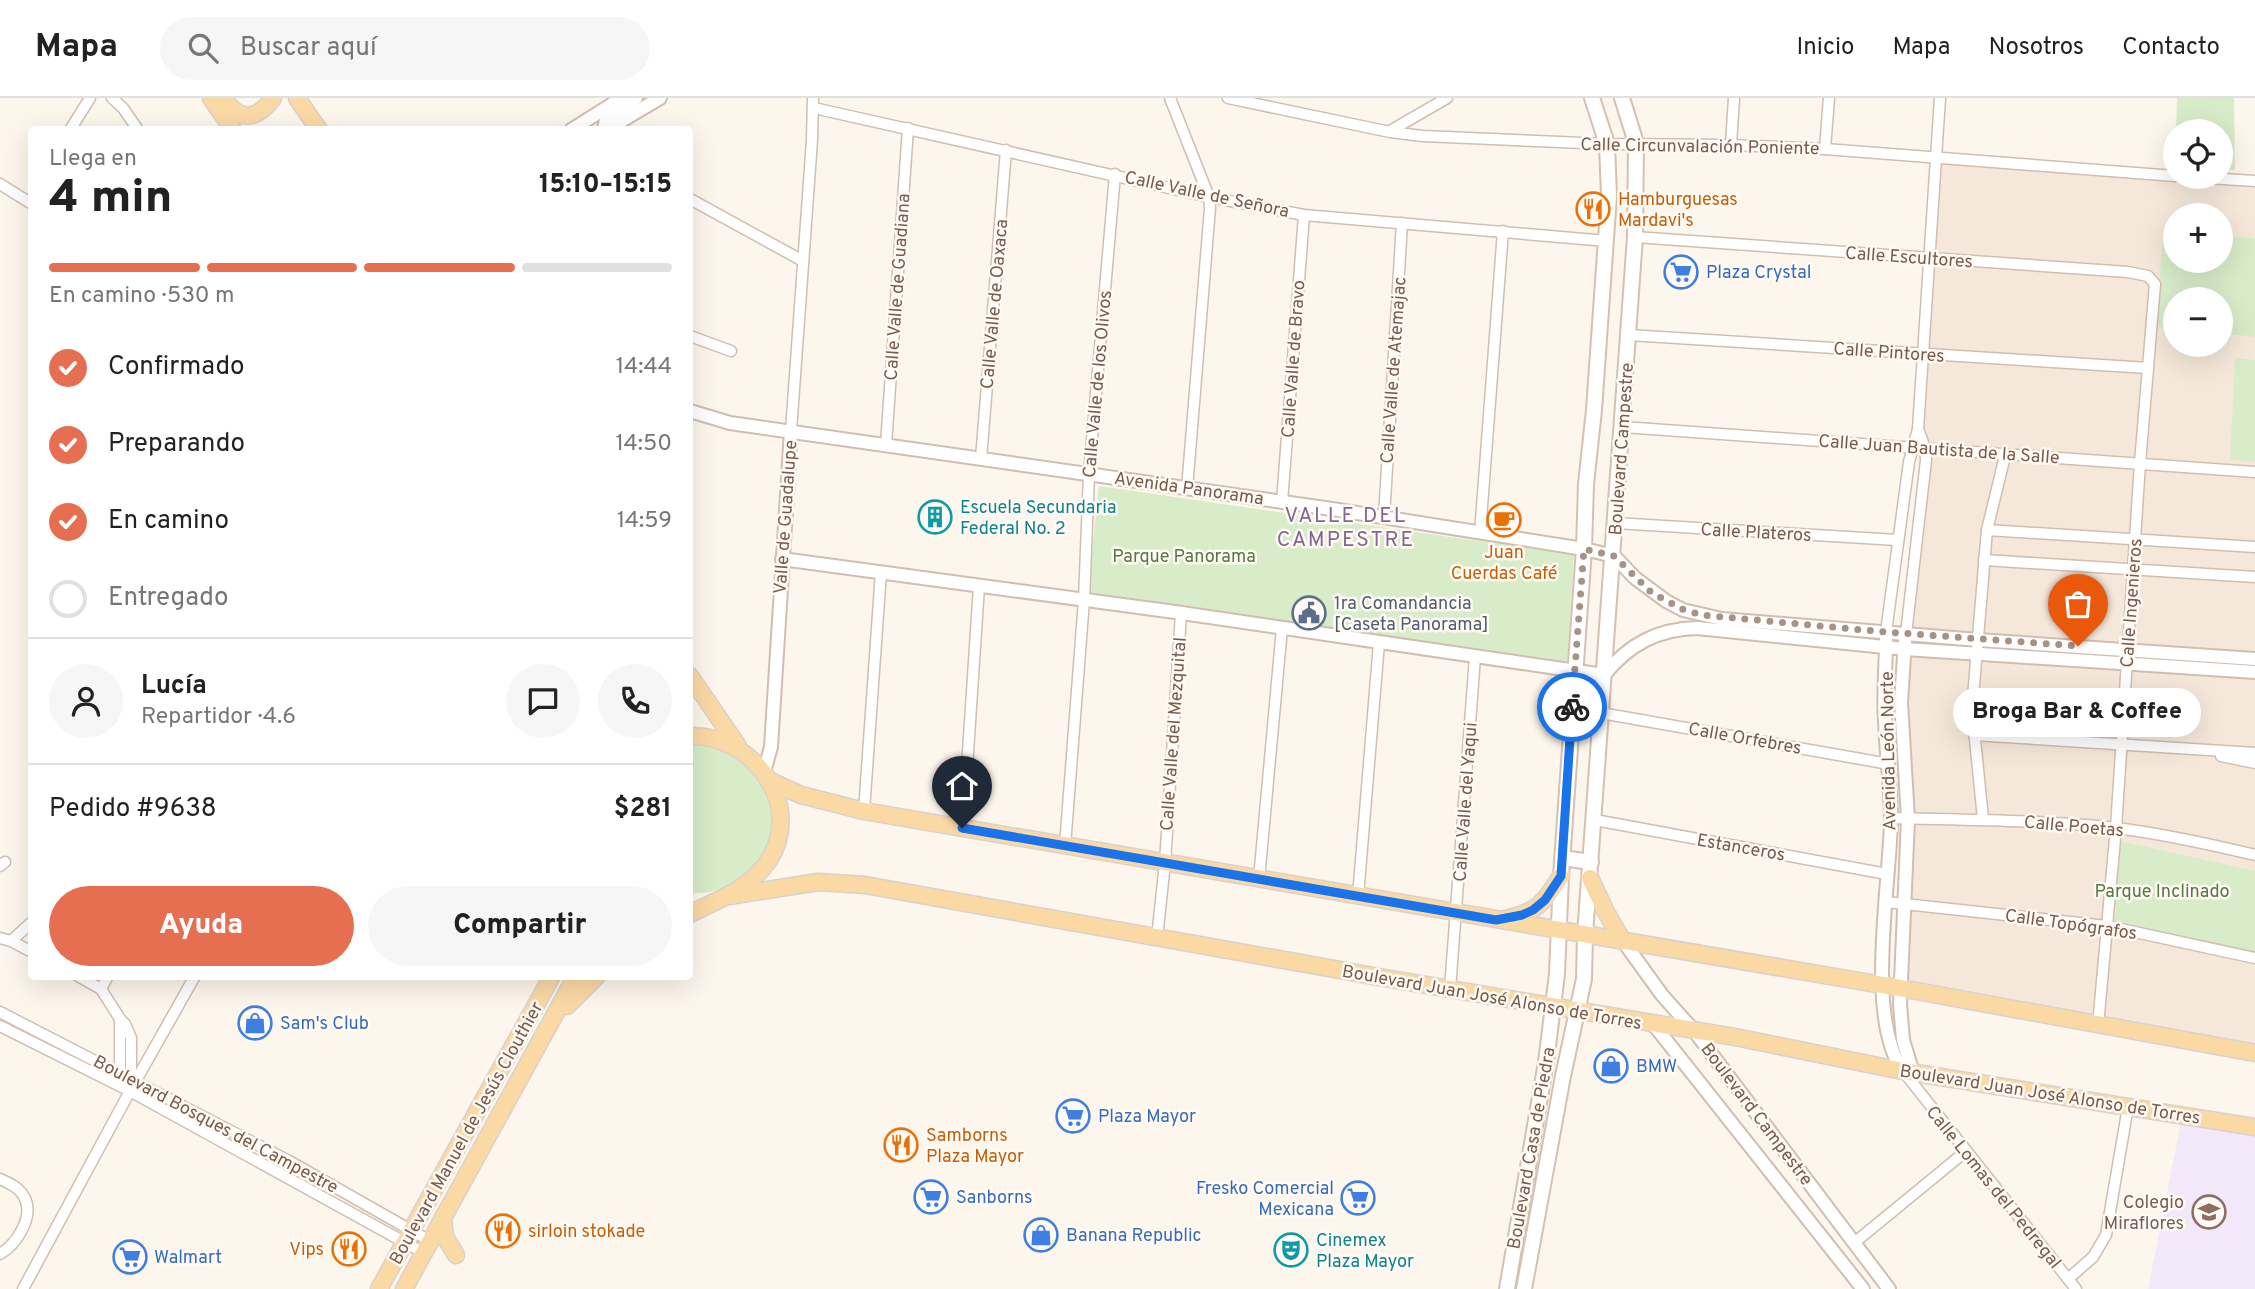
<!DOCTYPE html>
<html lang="es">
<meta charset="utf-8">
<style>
:root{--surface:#fff;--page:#f6f6f6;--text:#222;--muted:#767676;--line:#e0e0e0;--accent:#e76f51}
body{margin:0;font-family:Overpass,sans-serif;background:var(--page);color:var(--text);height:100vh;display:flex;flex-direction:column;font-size:26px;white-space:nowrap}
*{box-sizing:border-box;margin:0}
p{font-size:23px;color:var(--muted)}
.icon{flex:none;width:38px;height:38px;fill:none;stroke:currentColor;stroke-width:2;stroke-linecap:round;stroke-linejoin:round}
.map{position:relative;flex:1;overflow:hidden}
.panel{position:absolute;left:28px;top:28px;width:665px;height:854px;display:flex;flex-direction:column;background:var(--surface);border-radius:7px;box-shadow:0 7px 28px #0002}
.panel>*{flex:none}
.tools{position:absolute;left:2163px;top:21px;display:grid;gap:14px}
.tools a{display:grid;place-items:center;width:70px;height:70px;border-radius:50%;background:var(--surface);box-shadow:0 7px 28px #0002;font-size:35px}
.pin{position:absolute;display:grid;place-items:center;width:60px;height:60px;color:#fff;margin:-72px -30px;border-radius:50% 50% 50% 0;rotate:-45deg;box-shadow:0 0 7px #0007}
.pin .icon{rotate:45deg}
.courier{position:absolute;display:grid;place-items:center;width:70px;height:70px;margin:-35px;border:5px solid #1a73e8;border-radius:50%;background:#fff;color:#222;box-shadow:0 2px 9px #0007}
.bubble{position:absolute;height:49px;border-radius:24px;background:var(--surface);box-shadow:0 7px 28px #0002;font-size:23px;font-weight:800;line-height:49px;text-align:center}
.headline em{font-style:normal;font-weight:800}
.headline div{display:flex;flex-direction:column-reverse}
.headline{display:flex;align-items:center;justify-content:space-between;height:119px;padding:0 21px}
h1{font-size:46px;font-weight:800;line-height:52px}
.bar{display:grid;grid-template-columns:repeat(4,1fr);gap:10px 7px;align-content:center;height:84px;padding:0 21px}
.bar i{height:9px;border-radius:5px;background:var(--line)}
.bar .selected{background:var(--accent)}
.bar p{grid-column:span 4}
.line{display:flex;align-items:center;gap:18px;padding:0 21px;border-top:2px solid var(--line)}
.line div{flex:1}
.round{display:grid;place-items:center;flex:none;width:74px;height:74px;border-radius:37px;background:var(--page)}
ol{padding:0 21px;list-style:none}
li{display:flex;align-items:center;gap:21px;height:77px}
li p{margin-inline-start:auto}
li .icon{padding:7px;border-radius:50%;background:var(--accent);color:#fff;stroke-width:4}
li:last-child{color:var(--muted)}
li i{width:38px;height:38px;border:4px solid var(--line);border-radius:50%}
.cta{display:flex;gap:14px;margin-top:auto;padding:14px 21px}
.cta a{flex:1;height:80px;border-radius:42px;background:var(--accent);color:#fff;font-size:28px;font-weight:800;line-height:80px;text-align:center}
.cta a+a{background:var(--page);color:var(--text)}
header{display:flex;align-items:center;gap:42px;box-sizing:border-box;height:98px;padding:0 35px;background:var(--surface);border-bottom:2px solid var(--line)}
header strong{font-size:33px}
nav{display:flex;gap:38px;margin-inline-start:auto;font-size:24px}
.search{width:490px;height:63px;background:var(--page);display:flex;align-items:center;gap:18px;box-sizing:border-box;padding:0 24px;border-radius:38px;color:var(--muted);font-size:26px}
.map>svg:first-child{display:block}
.residential{fill:#f5e8da;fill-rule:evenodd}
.education{fill:#f3e8fa}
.green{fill:#d8ecc9}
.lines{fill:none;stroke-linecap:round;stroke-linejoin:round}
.minor-casing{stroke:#d1beb0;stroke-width:13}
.tertiary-casing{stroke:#d1beb0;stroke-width:16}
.secondary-casing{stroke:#d6c0b0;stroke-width:18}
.primary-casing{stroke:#dad1cd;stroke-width:19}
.minor{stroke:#fff;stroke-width:10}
.tertiary{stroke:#fff;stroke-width:12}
.secondary{stroke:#fff;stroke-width:14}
.primary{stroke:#fbd9a5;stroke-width:16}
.done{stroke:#a89285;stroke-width:7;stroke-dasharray:0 12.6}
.route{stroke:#1a73e8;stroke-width:9}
.labels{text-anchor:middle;stroke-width:5;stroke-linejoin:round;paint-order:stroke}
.street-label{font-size:18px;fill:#7a5c4d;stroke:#fffaf3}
.food-label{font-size:18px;fill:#c56008;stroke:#fffaf3;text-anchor:start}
.shop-label{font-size:18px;fill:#366cbe;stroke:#fffaf3;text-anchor:start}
.culture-label{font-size:18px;fill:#0d838f;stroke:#fffaf3;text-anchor:start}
.park-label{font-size:18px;fill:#537a41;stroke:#fffaf3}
.service-label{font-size:18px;fill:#4e5e75;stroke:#fffaf3;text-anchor:start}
.education-label{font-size:18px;fill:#785e54;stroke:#fffaf3;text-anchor:end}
.quarter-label{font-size:21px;letter-spacing:2px;fill:#846695;stroke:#fffaf3}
</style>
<header>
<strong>Mapa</strong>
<div class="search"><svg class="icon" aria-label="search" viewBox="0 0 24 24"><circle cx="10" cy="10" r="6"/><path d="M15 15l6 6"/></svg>Buscar aquí</div>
<nav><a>Inicio</a><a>Mapa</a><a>Nosotros</a><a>Contacto</a></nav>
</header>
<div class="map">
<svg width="2255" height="1191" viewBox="0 0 2255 1191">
<rect width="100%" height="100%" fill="#fdf6ec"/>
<path class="residential" d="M1936,61l319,23v869l-355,-63 5,-339 20,-201 -6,-19zM2175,117h46v46h-46zM2175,201h46v46h-46z"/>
<path class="education" d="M2181,1024l74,12v155h-107z"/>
<g class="green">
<path d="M2177,0h57l1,72 -14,-1v-38h-45z"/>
<path d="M2163,135l12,1v27h46v-25l34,2v99l-34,-4v-34h-46v29l-19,-2z"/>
<path d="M2235,260l20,2v102l-25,-2z"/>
<path d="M1099,388l475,69 -7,113 -480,-70z"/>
<path d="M690,645c19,0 33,5 49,18 10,7 21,15 26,26 26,53 -20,110 -75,106z"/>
<path d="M2120,743l135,30v81l-140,-31z"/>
</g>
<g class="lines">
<defs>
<g id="minor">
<path d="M112,0l11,10 15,22"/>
<path d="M1170,0l39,99 1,11 -23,281"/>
<path d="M1228,0l162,34 33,4 184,8 124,1 94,4 350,27"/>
<path d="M814,10l395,89 95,18 303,26"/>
<path d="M70,32l20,-32"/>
<path d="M1390,33l57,-33"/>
<path d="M1731,47l3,-47"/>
<path d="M1825,51l4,-51"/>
<path d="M2192,79l63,4"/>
<path d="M0,86l32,20"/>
<path d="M690,101l113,62"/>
<path d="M1635,139l493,35 20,4 7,8 -15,179 -24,365 -18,197"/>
<path d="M1629,237l519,33"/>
<path d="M690,238l41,15"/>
<path d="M1623,329l632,45"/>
<path d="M791,333l21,-291 1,-42"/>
<path d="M886,347l22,-317"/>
<path d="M981,361l25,-309"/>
<path d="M1282,404l22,-287"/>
<path d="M1384,419l18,-294"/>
<path d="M1615,425l282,17"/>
<path d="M1987,432l268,17"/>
<path d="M1480,435l23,-302"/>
<path d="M1984,462l271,17"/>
<path d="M1886,534l23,-170 9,-33 22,-331"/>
<path d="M1906,536l20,-174 -1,-12 -7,-19"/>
<path d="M1601,615l288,51"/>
<path d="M1974,637l281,18"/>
<path d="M2221,658l34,7"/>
<path d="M864,713l17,-239"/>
<path d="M1891,720c75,2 151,2 226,10 47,6 92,16 138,27"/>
<path d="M1983,721l-11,-110 15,-179 18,-74"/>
<path d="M1595,722l292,54"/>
<path d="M963,730l16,-242"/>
<path d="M1065,748l19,-246 5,-126 26,-300"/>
<path d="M0,768l5,-4"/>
<path d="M1259,781l23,-251"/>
<path d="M1358,798l21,-253"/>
<path d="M1886,804l221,24 148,32"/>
<path d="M0,840l11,3 21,11"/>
<path d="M1157,840l8,-75 16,-250"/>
<path d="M11,843l21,-19"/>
<path d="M78,878l23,13 19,30 5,5 6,14v40"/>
<path d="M101,891l7,-13"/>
<path d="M1450,891l25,-332"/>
<path d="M0,914l289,149 141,80"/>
<path d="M120,921v53"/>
<path d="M0,928l130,65 294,162"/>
<path d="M1903,973l173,218"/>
<path d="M0,1081c9,4 18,8 23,16 13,20 -6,49 -23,59"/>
<path d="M1854,1145l111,-91"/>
<path d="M2068,1181l25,-22 13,-22 22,-128"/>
<path d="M23,1191l107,-198 65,-115"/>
</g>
<g id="tertiary">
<path d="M571,32l51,-32"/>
<path d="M604,32l2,-11 30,-21"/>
<path d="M606,32l54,-32"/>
<path d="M690,313l40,12 602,86 252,40 30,7 21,22 31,23 17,9 39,9 256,21 277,19"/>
<path d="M782,461l393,53 429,63c25,-31 54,-46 93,-47l208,21 350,23"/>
<path d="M1886,542c0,26 -3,53 -1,80 1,33 6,67 6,100 -1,66 -26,197 12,251"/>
<path d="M1905,543l-4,61 7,117 -8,185 3,36 10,33"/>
<path d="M764,674l7,-25 20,-316"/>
<path d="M1623,843l39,54 33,37 194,257"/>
<path d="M1654,927l209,264"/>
</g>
<g id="secondary">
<path d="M1562,760l29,4"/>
<path d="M1507,1191l39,-227 11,-88 4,-98 23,-327 2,-65 8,-74 15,-214 -2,-52 -15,-46"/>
<path d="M1524,1191l39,-213 21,-97 1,-44 50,-698 1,-94 -14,-45"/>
</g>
<g id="primary">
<path d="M211,0l22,32"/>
<path d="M223,0c17,23 32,24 50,0"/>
<path d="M297,0l22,32"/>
<path d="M690,578l48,70"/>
<path d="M690,638c61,-2 115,67 79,124 -21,31 -49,38 -79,54"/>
<path d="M768,682l33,15 63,16 1036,177 355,65"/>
<path d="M1590,780l16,34 17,29"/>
<path d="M729,798l89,-14 47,3 514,92 356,60 168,34 352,56"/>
<path d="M1505,821c31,-6 40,-17 56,-43"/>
<path d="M567,908l30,-30"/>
<path d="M443,1120l2,19 11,18"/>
<path d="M379,1191l173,-313"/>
<path d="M404,1191l172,-313"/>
</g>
</defs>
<use href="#minor" class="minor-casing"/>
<use href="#tertiary" class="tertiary-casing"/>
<use href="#secondary" class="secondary-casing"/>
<use href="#primary" class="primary-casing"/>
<use href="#minor" class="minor"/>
<use href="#tertiary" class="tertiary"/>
<use href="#secondary" class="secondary"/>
<use href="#primary" class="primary"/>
</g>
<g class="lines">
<path class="done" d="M1572,609l12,-158 30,7 38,37 32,17 18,5 184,17 192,14"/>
<path class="route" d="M962,730l534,92 26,-5 11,-5 12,-10 16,-24 11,-169"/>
</g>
<defs>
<symbol id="restaurant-ring" viewBox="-11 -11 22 22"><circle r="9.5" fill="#fffaf3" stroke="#e8710a" stroke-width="1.5"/><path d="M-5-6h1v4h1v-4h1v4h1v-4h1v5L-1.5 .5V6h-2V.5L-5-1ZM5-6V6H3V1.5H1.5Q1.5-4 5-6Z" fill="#e8710a"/></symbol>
<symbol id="supermarket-ring" viewBox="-11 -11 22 22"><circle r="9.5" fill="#fffaf3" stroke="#3f7fe0" stroke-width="1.5"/><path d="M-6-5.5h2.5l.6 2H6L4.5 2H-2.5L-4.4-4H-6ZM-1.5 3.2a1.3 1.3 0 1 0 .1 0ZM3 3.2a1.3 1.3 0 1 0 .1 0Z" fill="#3f7fe0"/></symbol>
<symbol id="building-ring" viewBox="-11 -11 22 22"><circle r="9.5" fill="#fffaf3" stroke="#0f9aa8" stroke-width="1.5"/><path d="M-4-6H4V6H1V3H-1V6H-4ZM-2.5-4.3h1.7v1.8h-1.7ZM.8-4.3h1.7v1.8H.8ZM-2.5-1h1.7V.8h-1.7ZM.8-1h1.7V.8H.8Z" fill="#0f9aa8"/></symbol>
<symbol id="cafe-ring" viewBox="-11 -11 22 22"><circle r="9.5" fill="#fffaf3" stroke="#e8710a" stroke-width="1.5"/><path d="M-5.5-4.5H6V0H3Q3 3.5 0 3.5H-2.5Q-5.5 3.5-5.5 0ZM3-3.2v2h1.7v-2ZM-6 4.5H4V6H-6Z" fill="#e8710a"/></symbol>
<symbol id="civic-ring" viewBox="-11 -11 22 22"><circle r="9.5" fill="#fffaf3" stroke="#5c6f8a" stroke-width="1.5"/><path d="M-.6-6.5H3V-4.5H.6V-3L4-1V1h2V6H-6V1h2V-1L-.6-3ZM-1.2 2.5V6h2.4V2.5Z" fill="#5c6f8a"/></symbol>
<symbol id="shop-ring" viewBox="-11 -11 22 22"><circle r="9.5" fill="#fffaf3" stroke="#3f7fe0" stroke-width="1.5"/><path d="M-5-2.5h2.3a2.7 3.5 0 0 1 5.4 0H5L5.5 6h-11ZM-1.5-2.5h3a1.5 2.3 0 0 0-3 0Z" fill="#3f7fe0"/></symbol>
<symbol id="school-ring" viewBox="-11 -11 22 22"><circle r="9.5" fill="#fffaf3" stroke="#8d6e63" stroke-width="1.5"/><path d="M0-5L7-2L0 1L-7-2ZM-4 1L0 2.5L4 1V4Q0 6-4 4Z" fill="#8d6e63"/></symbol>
<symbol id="theatre-ring" viewBox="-11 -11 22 22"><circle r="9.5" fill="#fffaf3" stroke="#0f9aa8" stroke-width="1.5"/><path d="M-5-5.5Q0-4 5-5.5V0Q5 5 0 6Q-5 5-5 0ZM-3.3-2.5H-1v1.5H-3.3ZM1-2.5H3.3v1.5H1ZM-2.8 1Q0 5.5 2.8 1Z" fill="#0f9aa8"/></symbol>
</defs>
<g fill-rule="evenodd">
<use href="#restaurant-ring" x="1574" y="92" width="38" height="38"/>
<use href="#supermarket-ring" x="1662" y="155" width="38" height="38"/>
<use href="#building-ring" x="916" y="400" width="38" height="38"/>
<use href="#cafe-ring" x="1485" y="403" width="38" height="38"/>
<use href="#civic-ring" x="1290" y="496" width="38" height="38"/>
<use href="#shop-ring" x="236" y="906" width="38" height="38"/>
<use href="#shop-ring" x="1592" y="949" width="38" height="38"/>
<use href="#supermarket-ring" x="1054" y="999" width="38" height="38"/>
<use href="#restaurant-ring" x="882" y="1028" width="38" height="38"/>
<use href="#supermarket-ring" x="912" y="1080" width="38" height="38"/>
<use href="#supermarket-ring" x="1339" y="1081" width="38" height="38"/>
<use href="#school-ring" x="2190" y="1095" width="38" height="38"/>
<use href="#restaurant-ring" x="484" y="1114" width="38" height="38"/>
<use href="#shop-ring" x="1022" y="1118" width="38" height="38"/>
<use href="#restaurant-ring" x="330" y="1132" width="38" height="38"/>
<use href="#theatre-ring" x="1272" y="1133" width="38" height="38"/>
<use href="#supermarket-ring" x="111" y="1140" width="38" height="38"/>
</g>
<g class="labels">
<g class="street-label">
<text transform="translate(1700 48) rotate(1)" y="6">Calle Circunvalación Poniente</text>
<text transform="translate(1207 96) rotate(12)" y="6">Calle Valle de Señora</text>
<text transform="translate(1909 159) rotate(4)" y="6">Calle Escultores</text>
<text transform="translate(897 189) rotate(-86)" y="6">Calle Valle de Guadiana</text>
<text transform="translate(994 206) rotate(-85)" y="6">Calle Valle de Oaxaca</text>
<text transform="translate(1889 254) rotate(4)" y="6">Calle Pintores</text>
<text transform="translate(1293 261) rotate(-86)" y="6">Calle Valle de Bravo</text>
<text transform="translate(1393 272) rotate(-86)" y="6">Calle Valle de Atemajac</text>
<text transform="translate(1097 286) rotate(-85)" y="6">Calle Valle de los Olivos</text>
<text transform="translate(1621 351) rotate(-86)" y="6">Boulevard Campestre</text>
<text transform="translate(1939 351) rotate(4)" y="6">Calle Juan Bautista de la Salle</text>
<text transform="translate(1189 390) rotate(8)" y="6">Avenida Panorama</text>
<text transform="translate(785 419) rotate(-86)" y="6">Valle de Guadalupe</text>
<text transform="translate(1756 434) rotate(3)" y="6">Calle Plateros</text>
<text transform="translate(2131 505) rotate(-86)" y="6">Calle Ingenieros</text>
<text transform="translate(1173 636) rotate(-86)" y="6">Calle Valle del Mezquital</text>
<text transform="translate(1745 640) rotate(10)" y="6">Calle Orfebres</text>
<text transform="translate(1888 653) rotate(-91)" y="6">Avenida León Norte</text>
<text transform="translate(1465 704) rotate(-86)" y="6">Calle Valle del Yaqui</text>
<text transform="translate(2074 728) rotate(5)" y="6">Calle Poetas</text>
<text transform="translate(1741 749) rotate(10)" y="6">Estanceros</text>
<text transform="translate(2071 826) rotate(8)" y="6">Calle Topógrafos</text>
<text transform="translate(1492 899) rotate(10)" y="6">Boulevard Juan José Alonso de Torres</text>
<text transform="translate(2050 996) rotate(9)" y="6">Boulevard Juan José Alonso de Torres</text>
<text transform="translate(1757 1016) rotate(53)" y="6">Boulevard Campestre</text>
<text transform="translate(216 1026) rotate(28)" y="6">Boulevard Bosques del Campestre</text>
<text transform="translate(466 1035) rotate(-61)" y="6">Boulevard Manuel de Jesús Clouthier</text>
<text transform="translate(1531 1050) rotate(-80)" y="6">Boulevard Casa de Piedra</text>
<text transform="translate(1994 1089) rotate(51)" y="6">Calle Lomas del Pedregal</text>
</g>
<g class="food-label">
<text x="1618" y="107">Hamburguesas<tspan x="1618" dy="21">Mardavi's</tspan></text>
<text x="1504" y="460" text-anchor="middle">Juan<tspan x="1504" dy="21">Cuerdas Café</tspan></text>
<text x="926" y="1043">Samborns<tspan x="926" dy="21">Plaza Mayor</tspan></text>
<text x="528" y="1139">sirloin stokade</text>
<text x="324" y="1157" text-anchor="end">Vips</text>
</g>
<g class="shop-label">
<text x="1706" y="180">Plaza Crystal</text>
<text x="280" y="931">Sam's Club</text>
<text x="1636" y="974">BMW</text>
<text x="1098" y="1024">Plaza Mayor</text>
<text x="1334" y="1096" text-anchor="end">Fresko Comercial<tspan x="1334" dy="21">Mexicana</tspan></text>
<text x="956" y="1105">Sanborns</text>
<text x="1066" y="1143">Banana Republic</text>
<text x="154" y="1165">Walmart</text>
</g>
<g class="culture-label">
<text x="960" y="415">Escuela Secundaria<tspan x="960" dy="21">Federal No. 2</tspan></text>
<text x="1316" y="1148">Cinemex<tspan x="1316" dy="21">Plaza Mayor</tspan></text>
</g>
<g class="park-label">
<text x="1184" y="464">Parque Panorama</text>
<text x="2162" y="799">Parque Inclinado</text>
</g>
<g class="service-label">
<text x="1334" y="511">1ra Comandancia<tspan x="1334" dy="21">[Caseta Panorama]</tspan></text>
</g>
<g class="education-label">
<text x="2184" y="1110">Colegio<tspan x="2184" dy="21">Miraflores</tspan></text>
</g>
<g class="quarter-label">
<text x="1346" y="424">VALLE DEL<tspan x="1346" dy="24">CAMPESTRE</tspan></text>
</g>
</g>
</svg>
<div class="tools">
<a><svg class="icon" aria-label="locate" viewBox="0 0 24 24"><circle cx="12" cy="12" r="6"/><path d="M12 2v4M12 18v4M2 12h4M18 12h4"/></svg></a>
<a>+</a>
<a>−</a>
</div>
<div class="pin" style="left:2078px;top:548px;background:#ea580c"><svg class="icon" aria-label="bag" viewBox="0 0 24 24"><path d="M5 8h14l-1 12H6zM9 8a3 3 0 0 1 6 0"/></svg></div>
<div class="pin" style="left:962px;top:730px;background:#1f2937"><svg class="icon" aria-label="home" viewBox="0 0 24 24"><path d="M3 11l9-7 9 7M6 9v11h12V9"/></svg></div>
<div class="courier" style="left:1572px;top:609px"><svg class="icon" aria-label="bike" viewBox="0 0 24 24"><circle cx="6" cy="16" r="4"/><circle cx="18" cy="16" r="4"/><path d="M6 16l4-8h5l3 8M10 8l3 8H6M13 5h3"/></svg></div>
<div class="bubble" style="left:1953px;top:590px;width:248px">Broga Bar &amp; Coffee</div>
<section class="panel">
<div class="headline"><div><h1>4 min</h1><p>Llega en</p></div><em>15:10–15:15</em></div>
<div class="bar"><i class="selected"></i><i class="selected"></i><i class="selected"></i><i></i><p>En camino · 530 m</p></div>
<ol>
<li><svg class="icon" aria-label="check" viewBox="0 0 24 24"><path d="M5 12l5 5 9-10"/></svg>Confirmado<p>14:44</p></li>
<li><svg class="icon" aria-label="check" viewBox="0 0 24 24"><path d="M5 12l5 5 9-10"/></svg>Preparando<p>14:50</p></li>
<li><svg class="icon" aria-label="check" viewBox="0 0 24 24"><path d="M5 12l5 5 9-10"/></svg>En camino<p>14:59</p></li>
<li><i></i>Entregado</li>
</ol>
<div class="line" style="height:126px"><a class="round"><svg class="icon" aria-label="person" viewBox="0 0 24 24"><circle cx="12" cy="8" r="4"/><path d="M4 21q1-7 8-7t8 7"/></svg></a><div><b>Lucía</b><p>Repartidor · 4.6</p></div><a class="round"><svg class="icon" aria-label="chat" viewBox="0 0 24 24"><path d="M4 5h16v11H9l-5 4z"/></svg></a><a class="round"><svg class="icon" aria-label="phone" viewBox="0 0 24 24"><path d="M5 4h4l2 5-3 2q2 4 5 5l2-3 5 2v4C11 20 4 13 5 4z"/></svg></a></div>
<div class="line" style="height:91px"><div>Pedido #9638</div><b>$281</b></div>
<div class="cta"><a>Ayuda</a><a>Compartir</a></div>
</section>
</div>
